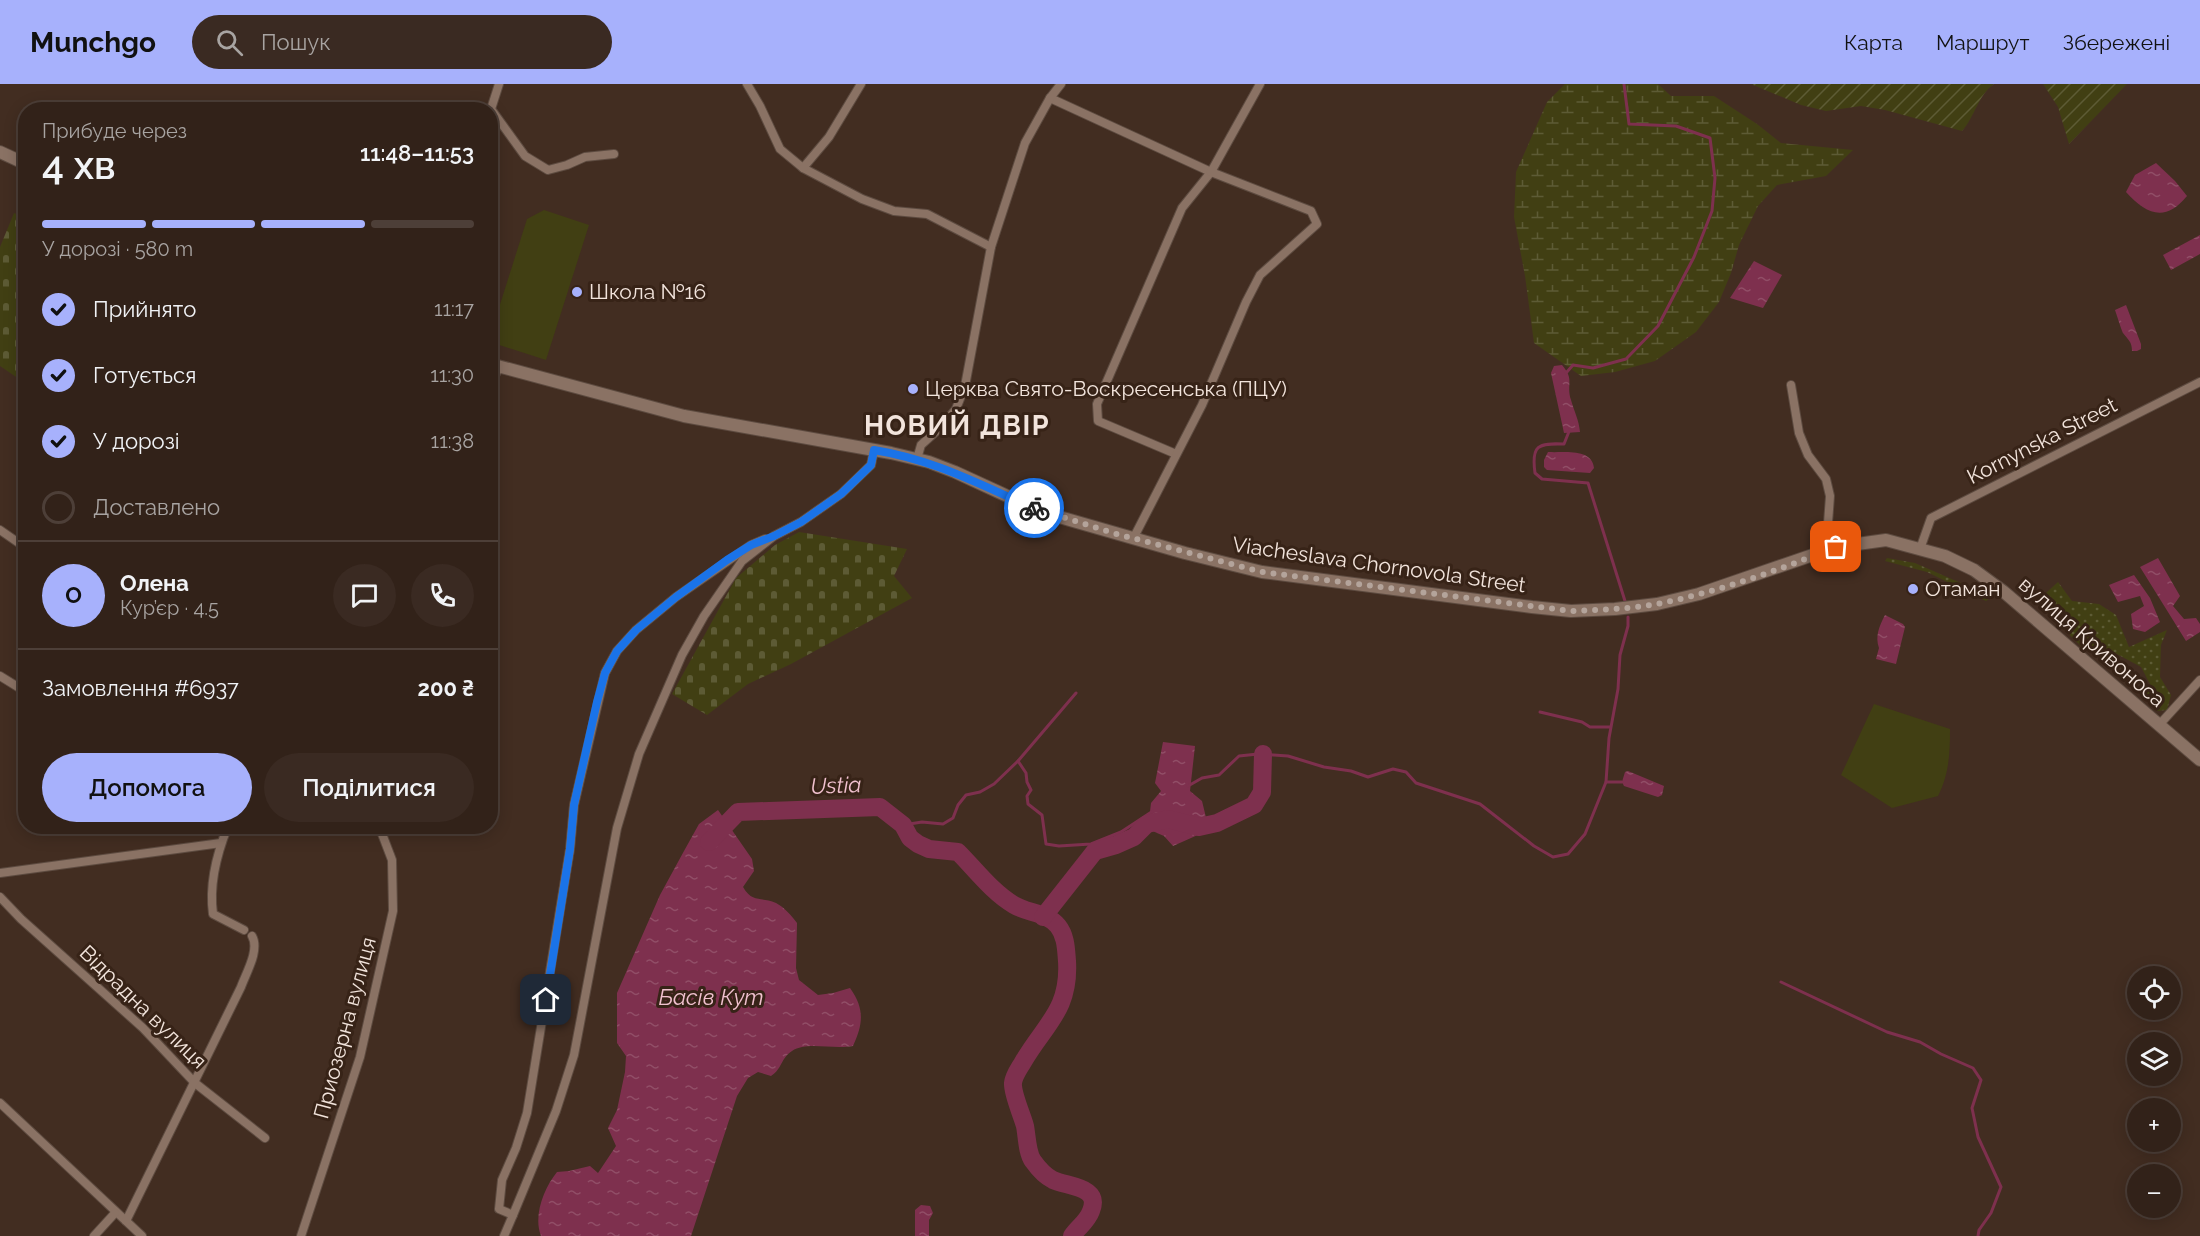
<!DOCTYPE html>
<html lang="uk">
<meta charset="utf-8">
<style>
:root{--surface:#322219;--page:#3a2a22;--text:#f1f3f6;--muted:#a8a4a2;--line:#4d3f38;--accent:#a7b1fc}
body{margin:0;font-family:Raleway,sans-serif;background:var(--page);color:var(--text);height:100vh;display:flex;flex-direction:column;font-size:22px;white-space:nowrap}
*{box-sizing:border-box;margin:0}
p{font-size:20px;color:var(--muted)}
.icon{flex:none;width:33px;height:33px;fill:none;stroke:currentColor;stroke-width:2;stroke-linecap:round;stroke-linejoin:round}
.map{position:relative;flex:1;overflow:hidden}
.sheet{position:absolute;left:18px;top:18px;width:480px;height:732px;display:flex;flex-direction:column;background:var(--surface);border-radius:24px;box-shadow:0 3px 15px #0003,0 0 0 2px var(--line)}
.sheet>*{flex:none}
.fabs{position:absolute;left:2127px;top:882px;display:grid;gap:12px}
.fabs a{display:grid;place-items:center;width:54px;height:54px;border-radius:50%;background:var(--surface);box-shadow:0 3px 15px #0003,0 0 0 2px var(--line);font-size:30px}
.pin{position:absolute;display:grid;place-items:center;width:51px;height:51px;color:#fff;margin:-26px;border-radius:12px;box-shadow:0 3px 9px #0006}
.courier{position:absolute;display:grid;place-items:center;width:60px;height:60px;margin:-30px;border:4px solid #1a73e8;border-radius:50%;background:#fff;color:#222;box-shadow:0 2px 8px #0007}
.head em{font-style:normal;font-weight:600}
.head div{display:flex;flex-direction:column-reverse}
.head{display:flex;align-items:center;justify-content:space-between;height:102px;padding:0 24px}
h1{font-size:39px;font-weight:600;line-height:45px}
.bar{display:grid;grid-template-columns:repeat(4,1fr);gap:9px 6px;align-content:center;height:72px;padding:0 24px}
.bar i{height:8px;border-radius:4px;background:var(--line)}
.bar .current{background:var(--accent)}
.bar p{grid-column:span 4}
.line{display:flex;align-items:center;gap:15px;padding:0 24px;border-top:2px solid var(--line)}
.line div{flex:1}
.round{display:grid;place-items:center;flex:none;width:63px;height:63px;border-radius:32px;background:var(--page)}
ol{padding:0 24px;list-style:none}
li{display:flex;align-items:center;gap:18px;height:66px}
li p{margin-inline-start:auto}
li .icon{padding:6px;border-radius:50%;background:var(--accent);color:#111;stroke-width:4}
li:last-child{color:var(--muted)}
li i{width:33px;height:33px;border:3px solid var(--line);border-radius:50%}
.primary-button{display:flex;gap:12px;margin-top:auto;padding:12px 24px}
.primary-button a{flex:1;height:69px;border-radius:36px;background:var(--accent);color:#111;font-size:24px;font-weight:600;line-height:69px;text-align:center}
.primary-button a+a{background:var(--page);color:var(--text)}
header{display:flex;align-items:center;gap:36px;box-sizing:border-box;height:84px;padding:0 30px;background:var(--accent);color:#111}
header strong{font-size:28px}
nav{display:flex;gap:33px;margin-inline-start:auto;font-size:21px}
.search{width:420px;height:54px;background:var(--page);display:flex;align-items:center;gap:15px;box-sizing:border-box;padding:0 21px;border-radius:33px;color:var(--muted);font-size:22px}
.map>svg:first-child{display:block}
.grass{fill:url(#grass-dots)}
.wetland{fill:url(#wetland-marsh)}
.cemetery{fill:url(#cemetery-stones)}
.garden{fill:url(#garden-furrows)}
.pitch{fill:#413f13}
.water{fill:url(#water-ripples)}
.lines{fill:none;stroke-linecap:round;stroke-linejoin:round}
.stream{stroke:#7e304e;stroke-width:3}
.river{stroke:#7e304e;stroke-width:18}
.minor-casing{stroke:#5d4b40;stroke-width:10}
.secondary-casing{stroke:#5d4b40;stroke-width:14}
.minor{stroke:#8a7264;stroke-width:8}
.secondary{stroke:#8a7264;stroke-width:12}
.done{stroke:#b4a49b;stroke-width:6;stroke-dasharray:0 10.8}
.route{stroke:#1a73e8;stroke-width:8}
.poi-dot{fill:#a7b1fc;stroke:#372317;stroke-width:2}
.labels{text-anchor:middle;stroke-width:6;stroke-linejoin:round;paint-order:stroke}
.poi-label{font-size:21px;fill:#f2e4dc;stroke:#372317;text-anchor:start}
.street-label{font-size:21px;fill:#f2e4dc;stroke:#372317}
.water-label{font-size:22px;font-style:italic;fill:#f1c1cf;stroke:#372317}
.district-label{font-size:27px;font-weight:bold;letter-spacing:1.5px;fill:#f2e4dc;stroke:#372317}
</style>
<header>
<strong>Munchgo</strong>
<div class="search"><svg class="icon" aria-label="search" viewBox="0 0 24 24"><circle cx="10" cy="10" r="6"/><path d="M15 15l6 6"/></svg>Пошук</div>
<nav><a>Карта</a><a>Маршрут</a><a>Збережені</a></nav>
</header>
<div class="map">
<svg width="2200" height="1152" viewBox="0 0 2200 1152">
<defs>
<pattern id="grass-dots" width="8" height="8" patternUnits="userSpaceOnUse" patternTransform="scale(1.5)"><rect width="8" height="8" fill="#413f13"/><path d="M2 2h.1M6 6h.1" fill="none" stroke="#5d5b35" stroke-width="1.8" stroke-linecap="round"/></pattern>
<pattern id="wetland-marsh" width="20" height="14" patternUnits="userSpaceOnUse" patternTransform="scale(1.5)"><rect width="20" height="14" fill="#413f13"/><path d="M1 5h8M5 5V1M11 12h8M15 12V8" fill="none" stroke="#5d5b35"/></pattern>
<pattern id="cemetery-stones" width="16" height="16" patternUnits="userSpaceOnUse" patternTransform="scale(1.5)"><rect width="16" height="16" fill="#413f13"/><path d="M2 7V4a2 2 0 0 1 4 0v3zM10 15v-3a2 2 0 0 1 4 0v3z" fill="#5d5b35"/></pattern>
<pattern id="garden-furrows" width="10" height="10" patternUnits="userSpaceOnUse" patternTransform="scale(1.5)"><rect width="10" height="10" fill="#413f13"/><path d="M-1 1l2-2M0 10L10 0M9 11l2-2" fill="none" stroke="#5d5b35"/></pattern>
<pattern id="water-ripples" width="26" height="14" patternUnits="userSpaceOnUse" patternTransform="scale(1.5)"><rect width="26" height="14" fill="#7e304e"/><path d="M2 4q2-2 4 0t4 0M15 11q2-2 4 0t4 0" fill="none" stroke="#914e67"/></pattern>
</defs>
<rect width="100%" height="100%" fill="#422d21"/>
<g class="grass">
<path d="M1887,474l28,5 71,31 4,4 -4,3 -59,-29 -42,-11z"/>
<path d="M2058,498l14,19 27,3 17,11 13,32 38,-17 -6,15 -1,32 11,18 -4,15 -10,1 -11,-16 5,-9 -10,-19 -26,-14 -34,-7 -45,-44z"/>
</g>
<path class="wetland" d="M1565,0h93l13,12h43l43,28 24,19 72,7 -27,26 -49,9 -19,21 -19,39 -8,28 -12,29 -23,30 -41,29 -40,11 -34,4 -47,-33 -9,-67 -11,-59 2,-45 31,-70z"/>
<g class="cemetery">
<path d="M14,129l11,5v165l-25,-17v-119z"/>
<path d="M799,448l108,17 -13,27 18,22 -121,66 -43,20 -41,31 -35,-21 64,-116 39,-33z"/>
</g>
<g class="garden">
<path d="M1751,0h243c-16,11 -19,33 -32,47l-77,-21 -24,-4 -35,5 -25,-6z"/>
<path d="M2043,0h84l-58,60 -11,-37z"/>
</g>
<g class="pitch">
<path d="M544,126l45,15 -43,135 -56,-18 1,-9 36,-114z"/>
<path d="M1874,620l76,25c0,25 -1,45 -12,67l-46,12 -51,-33z"/>
</g>
<g class="water">
<path d="M2156,79l19,18 12,15c-22,27 -41,18 -61,-4l9,-17z"/>
<path d="M2200,151v19l-29,16 -8,-15z"/>
<path d="M1754,177l28,14 -19,33 -33,-10z"/>
<path d="M2126,221l15,39v5l-4,2h-5c0,-10 -4,-11 -9,-18 -1,-2 -7,-20 -8,-23z"/>
<path d="M1562,281c13,15 4,19 9,35 3,11 8,20 9,32l-16,1 -13,-60 3,-7z"/>
<path d="M1548,368c16,1 44,-4 46,16l-4,5 -43,-3 -3,-3v-7z"/>
<path d="M2158,474l22,38 -7,10 11,13 12,-1 4,6v8l-14,9 -46,-74z"/>
<path d="M2134,491l16,23 10,24 -15,10 -12,-3 -2,-15 13,-8 -4,-10 -22,6 -9,-17z"/>
<path d="M1885,531l18,9 2,3 -9,37 -20,-5 3,-11c-4,-12 0,-21 6,-33z"/>
<path d="M1163,658l32,4 -5,45 12,10 7,29 -36,16 -9,-10 -16,-7 3,-26 10,-12 -6,-8z"/>
<path d="M1628,687l36,15 -2,9 -4,2 -34,-11 -2,-4 3,-10z"/>
<path d="M718,726l34,49 2,12 -11,16c10,17 18,9 33,16 9,5 15,12 21,20l-1,45 3,12 19,15 15,-2 17,-5c15,21 13,36 3,58 -20,4 -46,-5 -61,5 -12,8 -9,17 -21,25l-13,-4 -10,6 -11,18 -46,140h-150c-8,-20 3,-48 16,-64l12,-1 21,-5 8,7 18,-27 -8,-18 9,-18 8,-38 1,-16 -9,-13v-50l43,-98 24,-44 15,-27z"/>
<path d="M921,1121l9,1 3,7 -4,7v16h-14v-26z"/>
</g>
<g class="lines">
<g class="stream">
<path d="M1566,289l7,-8 20,3 33,-9 32,-33 36,-69 18,-46 3,-33 -5,-40 -34,-12 -47,-2 -5,-40"/>
<path d="M1570,345l-6,15c-26,-1 -33,1 -29,29l7,6 46,4 37,118"/>
<path d="M1540,628l42,10 8,5h20"/>
<path d="M1018,677l8,12 1,9 4,8 -4,6 1,8 14,11 4,29 13,2 32,-2 30,-12 32,-21"/>
<path d="M1606,698h16"/>
<path d="M1188,702l14,-8 17,-3 20,-19 19,-2 30,2 36,11 27,4 17,6 25,-8 13,3 10,11 64,21 54,42 19,11 15,-3 17,-20 21,-52 3,-44 9,-49 2,-34 8,-29v-9"/>
<path d="M903,741l19,-3 21,2 10,-6 5,-13 8,-10 14,-3 14,-8 24,-23 58,-68"/>
<path d="M1781,898l106,50 33,10 21,12 32,14 8,12 -9,28 6,29 23,50 -10,26 -12,17 -1,6"/>
</g>
<g class="river">
<path d="M709,758l29,-30 142,-5 23,18 7,13 8,6 11,5 29,3c17,17 34,40 56,53 13,8 34,8 44,21 8,10 8,23 9,35 3,49 -22,63 -44,101 -4,7 -9,13 -10,21 -1,10 9,32 12,43 2,10 2,27 8,35 5,7 12,15 20,19 15,7 48,6 38,31 -4,11 -13,16 -19,25"/>
<path d="M1043,833l52,-66 21,-6 18,-8 13,-13 21,-5 31,8 18,-4 37,-18 8,-13 1,-38"/>
</g>
<defs>
<g id="minor">
<path d="M499,0l-8,25 34,47 23,14 19,-5 18,-8 29,-3"/>
<path d="M747,0l13,22 20,43 23,19 59,31 32,12 33,3 64,33"/>
<path d="M1050,14l161,74 -29,36 -85,196 1,17 78,33"/>
<path d="M803,84l26,-31 32,-53"/>
<path d="M490,301l10,-19"/>
<path d="M1791,301l8,48 9,22 18,24 4,17 -2,27 8,24"/>
<path d="M917,375l4,-14 21,-19 14,-17 9,-23 26,-139 34,-104 25,-45 11,-14"/>
<path d="M0,446l26,18"/>
<path d="M1133,455l69,-134 44,-103 14,-27 57,-51 -6,-13 -100,-39 49,-88"/>
<path d="M1920,465l11,-31 269,-136"/>
<path d="M0,592l26,16"/>
<path d="M2159,641l41,-45"/>
<path d="M228,742c-11,27 -19,59 -15,88l31,16"/>
<path d="M0,789l221,-30"/>
<path d="M0,813l21,22 122,109 52,55 70,55"/>
<path d="M0,1019l142,133"/>
<path d="M513,1131l43,-104 18,-56 43,-227 22,-74 43,-99 22,-39 38,-55 32,-25 27,-14 40,-28 30,-29 3,-15"/>
<path d="M126,1137l115,-234c5,-14 19,-37 11,-51"/>
<path d="M94,1152l21,-23"/>
<path d="M301,1152l59,-179 33,-146 -1,-51 -13,-34"/>
<path d="M504,1152l9,-21 -14,-6 3,-29 14,-32 11,-35 43,-264 4,-44 31,-132 12,-22 19,-21 40,-33 75,-52 14,-6"/>
</g>
<g id="secondary">
<path d="M0,68l26,12"/>
<path d="M490,280l194,52 207,37 38,9 26,10 87,40 143,41 77,19 270,35 39,4 44,-2 42,-5 42,-10 137,-47 50,-7 59,16 29,14 30,22 196,168"/>
</g>
</defs>
<use href="#minor" class="minor-casing"/>
<use href="#secondary" class="secondary-casing"/>
<use href="#minor" class="minor"/>
<use href="#secondary" class="secondary"/>
</g>
<g class="lines">
<path class="done" d="M1034,424l79,25 149,39 309,39c29,-1 58,-2 86,-7 61,-12 122,-34 179,-57"/>
<path class="route" d="M546,916l24,-151 4,-44 23,-103 8,-29 12,-22 19,-21 40,-33 51,-37 24,-15 23,-9 27,-14 40,-28 30,-29 3,-15c61,10 104,34 160,58"/>
</g>
<g class="poi-dot">
<circle cx="577" cy="208" r="6"/>
<circle cx="913" cy="305" r="6"/>
<circle cx="1913" cy="505" r="6"/>
</g>
<g class="labels">
<g class="poi-label">
<text x="589" y="215">Школа №16</text>
<text x="925" y="312">Церква Свято-Воскресенська (ПЦУ)</text>
<text x="1925" y="512">Отаман</text>
</g>
<g class="street-label">
<text transform="translate(2042 357) rotate(-27)" y="7">Kornynska Street</text>
<text transform="translate(1379 481) rotate(8)" y="7">Viacheslava Chornovola Street</text>
<text transform="translate(2092 558) rotate(41)" y="7">вулиця Кривоноса</text>
<text transform="translate(143 923) rotate(44)" y="7">Відрадна вулиця</text>
<text transform="translate(345 944) rotate(-75)" y="7">Приозерна вулиця</text>
</g>
<g class="water-label">
<text transform="translate(836 701) rotate(-2)" y="8">Ustia</text>
<text x="711" y="921">Басів Кут</text>
</g>
<g class="district-label">
<text x="957" y="351">НОВИЙ ДВІР</text>
</g>
</g>
</svg>
<div class="fabs">
<a><svg class="icon" aria-label="locate" viewBox="0 0 24 24"><circle cx="12" cy="12" r="6"/><path d="M12 2v4M12 18v4M2 12h4M18 12h4"/></svg></a>
<a><svg class="icon" aria-label="layers" viewBox="0 0 24 24"><path d="M12 4l9 5-9 5-9-5zM3 14l9 5 9-5"/></svg></a>
<a>+</a>
<a>−</a>
</div>
<div class="pin" style="left:1836px;top:463px;background:#ea580c"><svg class="icon" aria-label="bag" viewBox="0 0 24 24"><path d="M5 8h14l-1 12H6zM9 8a3 3 0 0 1 6 0"/></svg></div>
<div class="pin" style="left:546px;top:916px;background:#1f2937"><svg class="icon" aria-label="home" viewBox="0 0 24 24"><path d="M3 11l9-7 9 7M6 9v11h12V9"/></svg></div>
<div class="courier" style="left:1034px;top:424px"><svg class="icon" aria-label="bike" viewBox="0 0 24 24"><circle cx="6" cy="16" r="4"/><circle cx="18" cy="16" r="4"/><path d="M6 16l4-8h5l3 8M10 8l3 8H6M13 5h3"/></svg></div>
<section class="sheet">
<div class="head"><div><h1>4 хв</h1><p>Прибуде через</p></div><em>11:48–11:53</em></div>
<div class="bar"><i class="current"></i><i class="current"></i><i class="current"></i><i></i><p>У дорозі · 580 m</p></div>
<ol>
<li><svg class="icon" aria-label="check" viewBox="0 0 24 24"><path d="M5 12l5 5 9-10"/></svg>Прийнято<p>11:17</p></li>
<li><svg class="icon" aria-label="check" viewBox="0 0 24 24"><path d="M5 12l5 5 9-10"/></svg>Готується<p>11:30</p></li>
<li><svg class="icon" aria-label="check" viewBox="0 0 24 24"><path d="M5 12l5 5 9-10"/></svg>У дорозі<p>11:38</p></li>
<li><i></i>Доставлено</li>
</ol>
<div class="line" style="height:108px"><b class="round" style="background:var(--accent);color:#111">О</b><div><b>Олена</b><p>Кур’єр · 4.5</p></div><a class="round"><svg class="icon" aria-label="chat" viewBox="0 0 24 24"><path d="M4 5h16v11H9l-5 4z"/></svg></a><a class="round"><svg class="icon" aria-label="phone" viewBox="0 0 24 24"><path d="M5 4h4l2 5-3 2q2 4 5 5l2-3 5 2v4C11 20 4 13 5 4z"/></svg></a></div>
<div class="line" style="height:78px"><div>Замовлення #6937</div><b>200 ₴</b></div>
<div class="primary-button"><a>Допомога</a><a>Поділитися</a></div>
</section>
</div>
